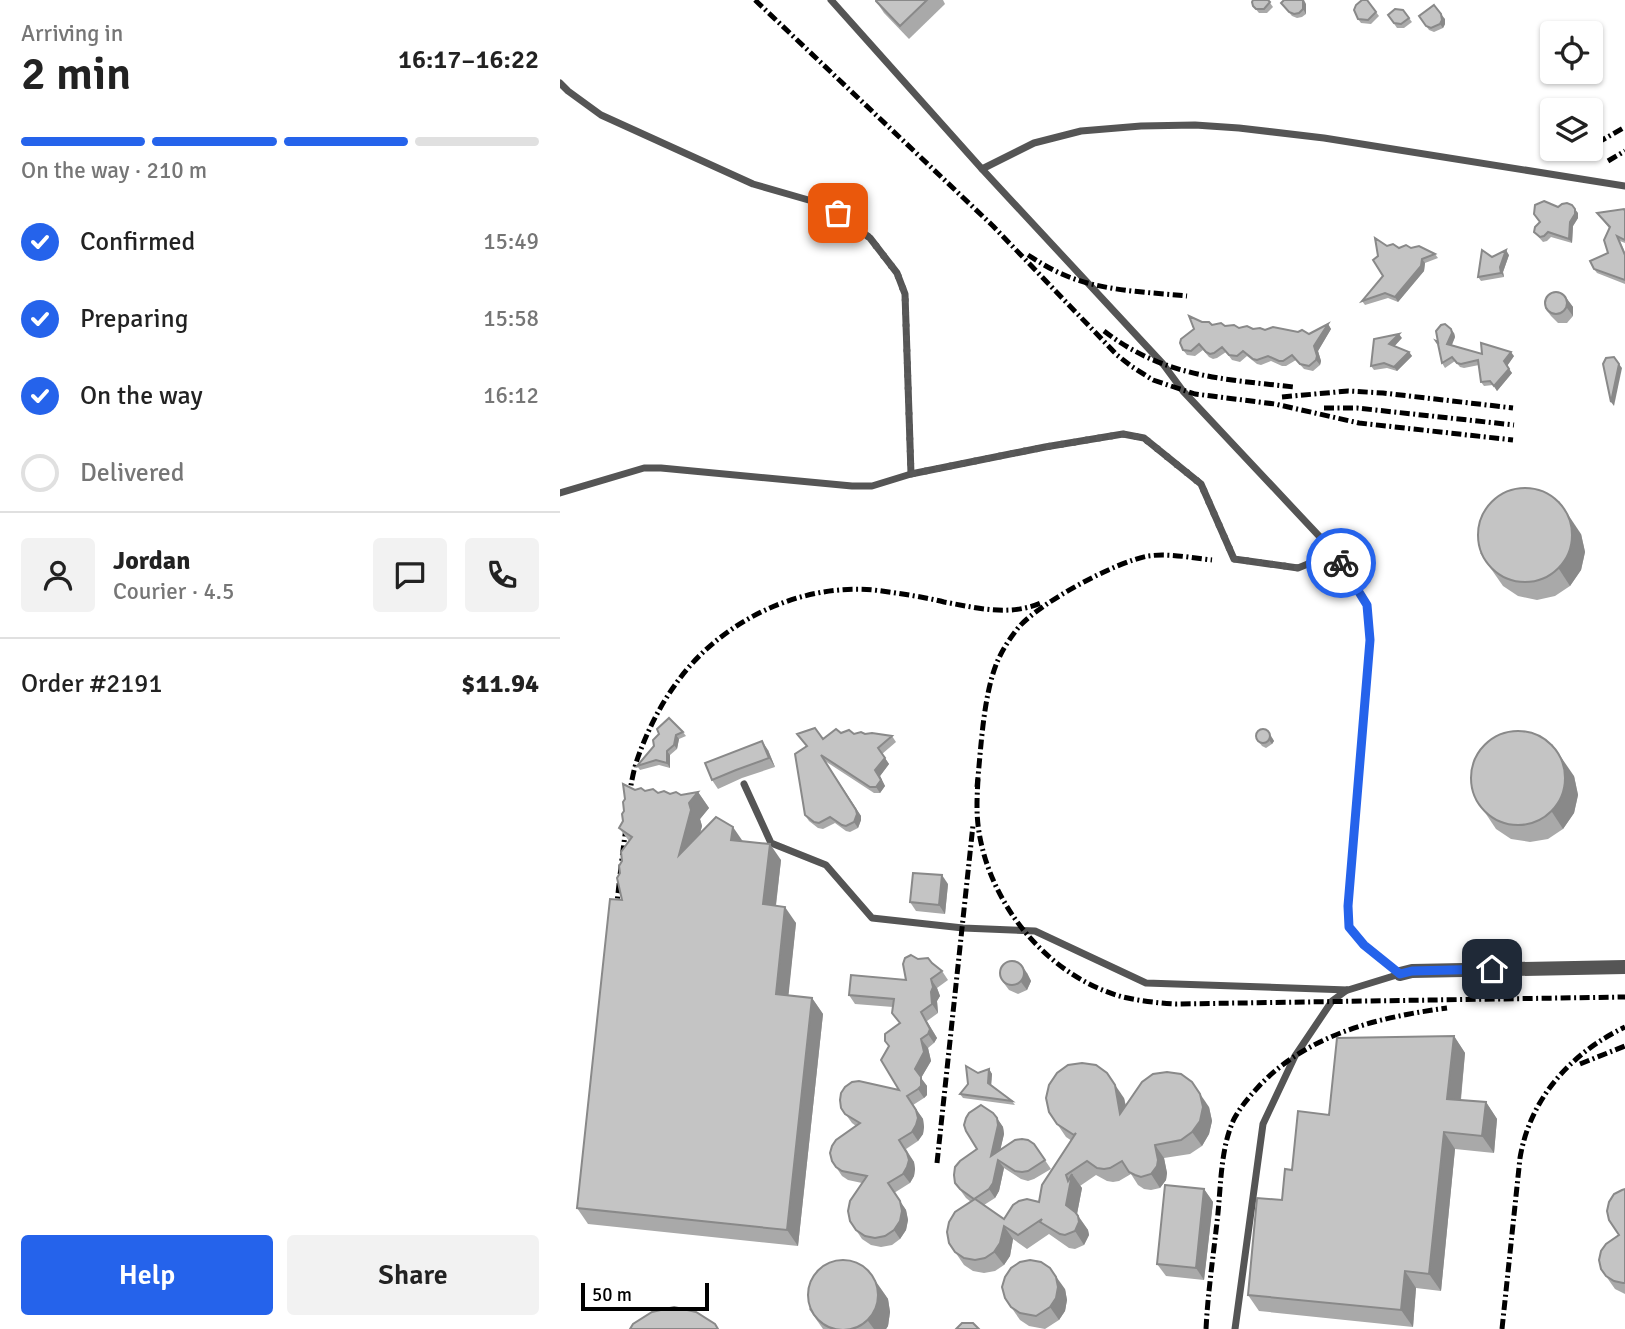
<!DOCTYPE html>
<meta charset="utf-8">
<style>
:root{--surface:#fff;--page:#f2f2f2;--text:#222;--muted:#767676;--line:#e0e0e0;--accent:#2563eb}
body{margin:0;font-family:Signika,sans-serif;background:var(--page);color:var(--text);height:100vh;display:flex;flex-direction:column;font-size:26px;white-space:nowrap}
*{box-sizing:border-box;margin:0}
p{font-size:23px;color:var(--muted)}
.icon{flex:none;width:38px;height:38px;fill:none;stroke:currentColor;stroke-width:2;stroke-linecap:round;stroke-linejoin:round}
.map{position:relative;flex:1;overflow:hidden}
.details{display:flex;flex-direction:column;background:var(--surface);width:560px}
.details>*{flex:none}
.tools{position:absolute;left:980px;top:21px;display:grid;gap:14px}
.tools a{display:grid;place-items:center;width:63px;height:63px;border-radius:7px;background:var(--surface);box-shadow:0 2px 5px #0004;font-size:35px}
.scale{position:absolute;left:21px;bottom:18px;width:128px;box-sizing:border-box;padding-left:7px;border:4px solid #000;border-top:0;font-size:19px;line-height:24px;white-space:nowrap;color:#000;-webkit-text-stroke:5px #fff;paint-order:stroke}
.pin{position:absolute;display:grid;place-items:center;width:60px;height:60px;color:#fff;margin:-30px;border-radius:14px;box-shadow:0 4px 10px #0006}
.courier{position:absolute;display:grid;place-items:center;width:70px;height:70px;margin:-35px;border:5px solid #2563eb;border-radius:50%;background:#fff;color:#222;box-shadow:0 2px 9px #0007}
.head em{font-style:normal;font-weight:600}
.head div{display:flex;flex-direction:column-reverse}
.head{display:flex;align-items:center;justify-content:space-between;height:119px;padding:0 21px}
h1{font-size:46px;font-weight:600;line-height:52px}
.bar{display:grid;grid-template-columns:repeat(4,1fr);gap:10px 7px;align-content:center;height:84px;padding:0 21px}
.bar i{height:9px;border-radius:5px;background:var(--line)}
.bar .selected{background:var(--accent)}
.bar p{grid-column:span 4}
.line{display:flex;align-items:center;gap:18px;padding:0 21px;border-top:2px solid var(--line)}
.line div{flex:1}
.round{display:grid;place-items:center;flex:none;width:74px;height:74px;border-radius:7px;background:var(--page)}
ol{padding:0 21px;list-style:none}
li{display:flex;align-items:center;gap:21px;height:77px}
li p{margin-inline-start:auto}
li .icon{padding:7px;border-radius:50%;background:var(--accent);color:#fff;stroke-width:4}
li:last-child{color:var(--muted)}
li i{width:38px;height:38px;border:4px solid var(--line);border-radius:50%}
.cta{display:flex;gap:14px;margin-top:auto;padding:14px 21px}
.cta a{flex:1;height:80px;border-radius:7px;background:var(--accent);color:#fff;font-size:28px;font-weight:600;line-height:80px;text-align:center}
.cta a+a{background:var(--page);color:var(--text)}
main{display:flex;flex:1;min-height:0}
.map>svg:first-child{display:block}
.lines{fill:none;stroke-linecap:round;stroke-linejoin:round}
.lane{stroke:#555;stroke-width:7}
.street{stroke:#555;stroke-width:14}
.rail{stroke:#000;stroke-width:5;stroke-dasharray:10 3.5 2 3.5;stroke-linecap:butt}
.wall{fill:#a9a9a9}
.shaded-wall{fill:#898989}
.building{fill:#c4c4c4;stroke:#898989;stroke-width:2}
.done{stroke:#595959;stroke-width:7;stroke-dasharray:0 12.6}
.route{stroke:#2563eb;stroke-width:9}
</style>
<main>
<section class="details">
<div class="head"><div><h1>2 min</h1><p>Arriving in</p></div><em>16:17–16:22</em></div>
<div class="bar"><i class="selected"></i><i class="selected"></i><i class="selected"></i><i></i><p>On the way · 210 m</p></div>
<ol>
<li><svg class="icon" aria-label="check" viewBox="0 0 24 24"><path d="M5 12l5 5 9-10"/></svg>Confirmed<p>15:49</p></li>
<li><svg class="icon" aria-label="check" viewBox="0 0 24 24"><path d="M5 12l5 5 9-10"/></svg>Preparing<p>15:58</p></li>
<li><svg class="icon" aria-label="check" viewBox="0 0 24 24"><path d="M5 12l5 5 9-10"/></svg>On the way<p>16:12</p></li>
<li><i></i>Delivered</li>
</ol>
<div class="line" style="height:126px"><a class="round"><svg class="icon" aria-label="person" viewBox="0 0 24 24"><circle cx="12" cy="8" r="4"/><path d="M4 21q1-7 8-7t8 7"/></svg></a><div><b>Jordan</b><p>Courier · 4.5</p></div><a class="round"><svg class="icon" aria-label="chat" viewBox="0 0 24 24"><path d="M4 5h16v11H9l-5 4z"/></svg></a><a class="round"><svg class="icon" aria-label="phone" viewBox="0 0 24 24"><path d="M5 4h4l2 5-3 2q2 4 5 5l2-3 5 2v4C11 20 4 13 5 4z"/></svg></a></div>
<div class="line" style="height:91px"><div>Order #2191</div><b>$11.94</b></div>
<div class="cta"><a>Help</a><a>Share</a></div>
</section>
<div class="map">
<svg width="1065" height="1329" viewBox="0 0 1065 1329">
<rect width="100%" height="100%" fill="#fff"/>
<g class="lines">
<g class="lane">
<path d="M271,0l151,169 181,195 20,27 152,162 32,52 3,35 -22,267 1,20 15,18 36,29"/>
<path d="M0,83l8,8 33,24 152,69 59,17 26,12 32,25 27,35 8,21 6,180"/>
<path d="M422,169l52,-26 47,-12 60,-5 54,-1 44,3 85,10 301,48"/>
<path d="M0,493l84,-25h17l191,18h20l39,-12 134,-27 78,-13 21,4 57,46 33,75 64,9 37,-15"/>
<path d="M184,784l27,59 55,22 46,53 91,10 72,3 111,52 202,7 52,-16"/>
<path d="M675,1329l28,-205 32,-68 37,-55 15,-11"/>
</g>
<path class="street" d="M840,974l12,-3 213,-4"/>
<g class="rail">
<path d="M195,0l238,226 124,129 14,11 22,14 42,14 80,10 84,19 154,17"/>
<path d="M1037,143l28,-16"/>
<path d="M1048,161l17,-10"/>
<path d="M468,255c11,7 22,14 34,19 37,17 84,18 125,22"/>
<path d="M544,331c60,46 118,48 190,56"/>
<path d="M722,397l66,-6 35,2 130,15"/>
<path d="M764,408h33l157,17"/>
<path d="M418,779c-1,18 -2,35 1,53 12,75 70,145 144,165 17,4 35,6 53,7l449,-7"/>
<path d="M417,787c4,-37 6,-93 21,-127 5,-11 12,-22 20,-32 21,-25 97,-66 130,-72 21,-3 44,2 64,4"/>
<path d="M56,912c3,-28 6,-56 10,-84 2,-22 4,-46 11,-68 9,-26 22,-53 38,-75 44,-64 129,-105 207,-94 21,3 42,6 62,11 34,6 66,15 99,0"/>
<path d="M1020,1064l45,-18"/>
<path d="M377,1163l36,-338"/>
<path d="M646,1329c2,-39 8,-78 12,-116 3,-31 3,-66 16,-94 7,-13 16,-23 26,-34 49,-51 119,-68 187,-77"/>
<path d="M942,1329l18,-171c10,-60 51,-105 105,-131"/>
</g>
</g>
<g class="wall">
<path d="M316,0h67l2,4 -36,35 -25,-26 -8,-12z"/>
<path d="M708,0l5,7 -6,6h-8l-6,-7z"/>
<path d="M807,0l12,16 -8,8 -10,-1 -3,-4z"/>
<path d="M721,3l25,1v10l-4,3 -5,1 -5,-2z"/>
<path d="M843,10l9,12 -8,6h-7l-9,-13z"/>
<path d="M859,16l26,3v5l-2,4 -9,4 -5,-2z"/>
<path d="M998,207l20,6v5l-5,8 -1,17 -21,-6 -4,4 -4,1 -9,-10z"/>
<path d="M1065,211v32l-5,-2 5,11v32l-28,-11 -3,-4 14,-16 1,-25 -12,-15z"/>
<path d="M827,246l48,8 3,4 -13,5 -1,8 -26,31 -10,-4 -23,7 -3,-4 21,-25z"/>
<path d="M949,255l-6,17 1,5 -23,4 -3,-4 14,-20z"/>
<path d="M1007,299l6,8v9l-6,7h-9l-7,-7 -6,-8z"/>
<path d="M642,322l10,3 27,3 70,6 19,-10 3,5 -13,22 3,10 -1,4 -7,6 -9,-2 -8,-9 -10,6h-4l-11,-5 -10,4 -4,-1 -10,-8 -7,6 -8,-2 -6,-8 -9,6 -4,1 -4,-2 -6,-7 -8,6 -8,-1 -4,-5z"/>
<path d="M894,333l1,4 -3,8 30,9 32,2 -7,10 5,7 -15,18 -4,-6 -9,1 -3,-4 -2,-17 -15,3 -4,-1 -5,-6 -10,7 -3,-5 -3,-18 -3,-4 2,1z"/>
<path d="M842,338l-8,8 15,6 3,4 -15,15 -10,-3 -13,2 -3,-4z"/>
<path d="M1021,534l4,18 -4,18 -11,16 -15,10 -18,4 -19,-4 -15,-10 -23,-33z"/>
<path d="M123,732l3,4 -7,3 -2,10 -7,6v13l-11,-3 -19,5 -3,-4 17,-20z"/>
<path d="M281,733l51,3 4,6 -14,12 7,10 -9,12 5,10 -5,7h-6l-49,-32 36,55v4l-3,8 -8,4 -4,-1 -11,-8 -12,6 -5,-1 -9,-7 -4,-6 18,-76z"/>
<path d="M710,734l4,7 -2,3 -6,4 -4,-2 -3,-4z"/>
<path d="M208,750l7,17 -33,11 -24,11 -6,-9z"/>
<path d="M1014,776l4,19 -4,18 -11,16 -15,10 -18,3 -19,-3 -15,-10 -22,-33z"/>
<path d="M75,790l46,5 17,-3 11,16 -9,11 2,7 -2,7 43,8 38,19 -5,46 20,17 -8,72 24,3 11,16 -25,232 -210,-22 -11,-16 45,-308 -2,-27 9,-32 -10,-13 4,-7z"/>
<path d="M388,884l-3,30 -29,-3 -6,-9z"/>
<path d="M358,959l15,5 9,7 6,9 -11,8 3,8 -3,5 1,12 -11,8 10,17 -3,5 -6,5 3,13 -10,17 6,8v9l-3,3 -11,7 10,14 1,8 -1,7 -5,7 -12,8 8,13 1,7 -1,7 -4,7 -16,10 12,17 2,10 -2,10 -6,9 -8,6 -11,2 -10,-2 -9,-6 -12,-18 12,-38 -14,-3 -6,-4 -10,-15 24,-35 -4,-3 -11,-15 58,-18 -10,-44 11,-23 -7,-16 -38,-3 -6,-9 57,-15z"/>
<path d="M467,973l4,8 -4,9 -9,4 -9,-4 -6,-8z"/>
<path d="M894,1036l11,17 -4,47 25,2 11,17 -3,34 -39,-4 -14,142 -25,-3 -3,39 -154,-16 -11,-16 34,-95 10,-30 37,-55z"/>
<path d="M429,1069l3,5 -1,11 21,16 3,4 -52,-7 -3,-4 18,-21z"/>
<path d="M564,1098l2,8 83,1 3,14 -3,13 -7,12 -12,8 -26,4 3,15 -1,7 -6,8 -9,2 -7,-1 -6,-4 -7,-11 -12,7 -6,1 -6,-1 -11,-6 -16,11 2,2 -5,26 11,16 1,5 -5,10 -9,4 -6,-1 -20,-14 -22,15 -14,-10 -3,17 -6,9 -9,6 -11,2 -11,-2 -9,-6 -15,-22 22,-41 -5,-4 -11,-15 22,-34 16,-36 10,14 1,7 -4,16 34,-6 17,25 -17,10 -6,2 -7,-2 -17,-11 -5,23 -4,7 -11,7 20,14 35,-17 33,-61 -6,-4 -17,-25z"/>
<path d="M644,1189l9,13 -9,78 -38,-4 -9,-12z"/>
<path d="M1065,1189v105l-10,-5 -14,-20 18,-34z"/>
<path d="M308,1270l20,29 2,13 -2,14 -2,3h-63l-14,-20z"/>
<path d="M505,1289l2,11 -2,11 -6,9 -14,9 -16,-3 -9,-6 -9,-13z"/>
</g>
<g class="shaded-wall">
<path d="M744,0l2,4v10l-3,-5z"/>
<path d="M881,14l4,5v5l-2,4 -3,-4z"/>
<path d="M1015,209l3,4v5l-5,8 -1,17 -3,-4 1,-17z"/>
<path d="M946,250l3,5 -6,17 1,5 -3,-4 -1,-6z"/>
<path d="M862,259l3,4 -1,8 -26,31 -3,-5z"/>
<path d="M1007,299l6,8v9l-6,-8z"/>
<path d="M768,324l3,5 -13,22 3,10 -1,4 -4,-5 -2,-14z"/>
<path d="M891,329l3,4 1,4 -5,12 -3,-5z"/>
<path d="M839,334l3,4 -10,11 -3,-5z"/>
<path d="M849,352l3,4 -15,15 -3,-4z"/>
<path d="M951,352l3,4 -7,10 -3,-5z"/>
<path d="M1059,364l3,4 -8,38 -3,-4z"/>
<path d="M949,369l3,4 -15,18 -3,-5z"/>
<path d="M999,501l22,33 4,18 -4,18 -11,16 -11,-17z"/>
<path d="M707,730l7,11 -2,3 -3,-4z"/>
<path d="M116,735l3,4 -2,10 -3,-4z"/>
<path d="M202,741l6,9 7,17 -6,-9z"/>
<path d="M992,744l22,32 4,19 -4,18 -11,16 -11,-17z"/>
<path d="M107,751l3,4v13l-3,-5z"/>
<path d="M261,755l40,61v4l-3,8 -4,-6z"/>
<path d="M325,758l4,6 -9,12 5,10 -5,7 -4,-6 -1,-17z"/>
<path d="M138,792l11,16 -9,11 2,7 -12,45 -11,-16 10,-52z"/>
<path d="M173,827l11,16 -13,-3z"/>
<path d="M210,844l11,16 -7,60 -11,-16z"/>
<path d="M382,875l6,9 -3,30 -6,-9z"/>
<path d="M225,907l11,16 -9,87 -11,-16z"/>
<path d="M461,964l6,9 4,8 -4,9 -6,-8z"/>
<path d="M371,979l6,9 3,8 -3,5 1,12 -6,-9 -1,-12z"/>
<path d="M252,998l11,16 -25,232 -11,-16z"/>
<path d="M361,1012l16,26 -3,5 -6,-9z"/>
<path d="M894,1036l11,17 -6,63 -12,-17z"/>
<path d="M361,1039l7,9 3,13 -10,17 6,8v9l-3,3 -6,-9 -3,-20z"/>
<path d="M429,1069l3,5 -1,13 -3,-4z"/>
<path d="M547,1073l17,25 6,29 -10,-13z"/>
<path d="M632,1082l17,25 3,14 -3,13 -7,12 -10,-14z"/>
<path d="M347,1096l16,23 1,8 -1,7 -5,7 -6,-9z"/>
<path d="M926,1102l11,17 -3,34 -12,-17z"/>
<path d="M437,1118l6,9 1,7 -6,26 6,8 -5,23 -4,7 -6,-9 2,-33z"/>
<path d="M884,1132l11,17 -14,142 -12,-17z"/>
<path d="M339,1140l15,22 1,7 -1,7 -4,7 -7,-9z"/>
<path d="M595,1145l9,13 3,15 -1,7 -6,8 -9,-14z"/>
<path d="M512,1174l10,14 -6,31 -10,-14 2,-24 -2,-6 5,7z"/>
<path d="M644,1189l9,13 -9,78 -8,-12z"/>
<path d="M340,1201l6,9 2,10 -2,10 -6,9 -6,-9z"/>
<path d="M518,1216l10,14 1,5 -5,10 -9,-14z"/>
<path d="M444,1226l9,13 -3,17 -6,9 -10,-13z"/>
<path d="M490,1268l15,21 2,11 -2,11 -6,9 -9,-13z"/>
<path d="M845,1271l11,17 -3,39 -12,-17z"/>
<path d="M316,1282l12,17 2,13 -2,14 -2,3h-12l-6,-8z"/>
</g>
<g class="building">
<path d="M316,0h51l-27,26 -24,-25z"/>
<path d="M693,0h15l2,2 -6,7h-8l-3,-3 -1,-4z"/>
<path d="M724,0h19v9l-4,4 -5,1 -5,-2 -8,-9z"/>
<path d="M802,0h5l9,12 -8,8 -10,-1 -4,-9 2,-5z"/>
<path d="M874,5l7,9 1,6 -2,4 -9,4 -5,-2 -7,-10z"/>
<path d="M835,9l8,1 6,8 -8,6 -7,-1 -6,-8z"/>
<path d="M984,201l14,6 4,-3 5,-1 5,2 3,4v5l-5,8 -1,17 -21,-7 -4,4 -4,1 -6,-5 1,-5 5,-5 -6,-8 1,-9z"/>
<path d="M1064,209l1,2v29l-8,-4 8,19v25l-31,-11 -4,-8 18,-8 -4,-13 6,-13 -13,-14z"/>
<path d="M815,238l12,8 6,-2 6,4 7,-3 5,3 8,-2 16,8 -13,5 -1,7 -26,31 -10,-4 -23,8 21,-25 -10,-16 5,-4z"/>
<path d="M922,250l10,7 14,-7 -6,17 1,6 -23,4z"/>
<circle cx="996" cy="303" r="11"/>
<path d="M629,316l13,6h7l3,3 9,-2 4,3 9,-1 5,3 8,-2 6,3 7,-1 5,2 8,-3 25,5 4,-2 7,4 19,-10 -14,22 3,10 -1,4 -7,6 -9,-2 -8,-9 -9,6h-4l-11,-5 -11,4 -4,-1 -10,-8 -6,5 -8,-1 -7,-8 -8,6 -4,1 -4,-2 -7,-8 -8,7 -8,-1 -3,-7 1,-4 13,-10z"/>
<path d="M885,324l6,5 1,4 -5,11 35,10 -1,-11 30,9 -7,9 5,8 -15,17 -4,-5 -9,1 -3,-22 -17,4 -4,-1 -5,-6 -10,6 -4,-19 -2,-3 2,1 -2,-11 5,-6z"/>
<path d="M839,334l-10,10 20,8 -15,15 -10,-4 -13,3 3,-27z"/>
<path d="M1054,357l5,7 -8,38 -8,-38 3,-6z"/>
<circle cx="965" cy="535" r="47"/>
<path d="M109,718l14,14 -7,3 -2,10 -7,6v12l-11,-3 -19,6 17,-20 -1,-6 6,-6 -2,-5z"/>
<path d="M255,728l8,11 13,-10 5,4 8,-3 5,4 7,-2 4,2 7,-1 20,3 -14,12 7,10 -10,12 6,10 -5,7h-6l-49,-32 35,55 1,4 -3,8 -8,4 -4,-1 -12,-8 -11,6 -5,-1 -9,-7 -10,-61 12,-8 -10,-12z"/>
<circle cx="703" cy="736" r="7"/>
<circle cx="958" cy="778" r="47"/>
<path d="M202,741l7,17 -33,12 -24,10 -7,-17z"/>
<path d="M63,784l12,6 6,-2 4,3 8,-2 5,4 6,-2 6,3 6,-2 5,3 17,-3 -9,11 2,7 -12,45 37,-38 17,10 -2,13 39,4 -7,60 22,3 -9,87 36,4 -25,232 -210,-22 33,-309 12,1 -5,-22 3,-5 -1,-7 3,-5 -1,-9 11,-15 -13,-9 4,-7 -1,-7 2,-3 -1,-9 2,-3z"/>
<path d="M353,873l29,2 -3,30 -29,-3z"/>
<path d="M351,955l7,4 10,-1 4,5 10,8 -11,8 2,8 -2,5 1,12 -11,8 9,17 -2,5 -7,5 3,13 -9,17 6,8v9l-3,3 -11,7 9,14 2,8 -2,7 -4,7 -13,8 8,13 2,7 -2,7 -4,7 -15,9 12,18 2,10 -2,10 -6,9 -9,6 -10,2 -10,-2 -9,-6 -6,-9 -2,-10 2,-10 17,-25 -25,-5 -6,-4 -4,-6 -2,-8 2,-7 4,-6 24,-17 -15,-9 -4,-6 -1,-8 1,-7 4,-6 7,-5 7,-1 40,9 -18,-30 8,-14 -4,-5v-7l15,-11 -8,-10 2,-14 -45,-4 2,-20 55,5 -3,-16 2,-6z"/>
<circle cx="452" cy="973" r="12"/>
<path d="M894,1036l-7,63 39,3 -4,34 -38,-4 -15,142 -24,-3 -4,39 -153,-15 9,-97 25,2 3,-31 7,1 6,-59 31,4 8,-77z"/>
<path d="M522,1063l14,2 11,8 8,12 5,29 22,-32 11,-8 14,-2 14,2 11,8 8,12 3,13 -3,14 -8,11 -11,8 -26,5 3,15 -1,6 -6,8 -10,3 -6,-2 -6,-3 -7,-11 -12,7 -6,1 -7,-1 -10,-7 -21,14 2,6 4,-7 -6,31 9,7 3,4 1,6 -4,9 -10,4 -5,-1 -20,-12 2,-3 -24,16 -14,-9 -4,17 -6,9 -9,6 -10,2 -11,-2 -9,-6 -6,-9 -2,-11 2,-10 6,-10 20,-13 29,20 9,-14 6,-4 8,-2 12,3 3,-17 34,-52 -2,2 -17,-11 -8,-12 -3,-14 3,-13 8,-12 11,-8z"/>
<path d="M406,1066l12,7 11,-4 -1,14 24,18 -52,-7 8,-10z"/>
<path d="M421,1105l12,8 4,5 1,7 -7,31 24,-16 7,-1 6,1 6,4 11,16 -17,11 -6,1 -7,-1 -17,-11 -5,23 -4,6 -15,10 -14,-10 -5,-6 -1,-8 1,-8 5,-6 17,-12 -11,-18 -2,-6 2,-7 3,-5z"/>
<path d="M605,1185l39,4 -8,79 -39,-4z"/>
<path d="M1065,1189v94h-2l-9,-2 -8,-5 -5,-7 -2,-9 2,-9 5,-7 13,-9 -10,-15 -2,-9 2,-9 5,-8 8,-4z"/>
<circle cx="283" cy="1295" r="35"/>
<path d="M470,1260l11,2 9,6 6,9 2,10 -2,11 -6,9 -14,9 -16,-3 -9,-6 -6,-9 -3,-11 3,-10 6,-9 9,-6z"/>
<path d="M114,1307l22,5 19,12 3,5h-88l3,-5 19,-12z"/>
<path d="M402,1323h11l6,6h-23z"/>
</g>
<g class="lines">
<path class="done" d="M278,213l32,25 27,35 8,21 6,180 134,-27 78,-13 21,4 57,46 33,75 64,9 37,-15 6,10"/>
<path class="route" d="M781,563l26,42 3,35 -22,266 1,21 15,18 36,29 12,-3 80,-2"/>
</g>
</svg>
<div class="tools">
<a><svg class="icon" aria-label="locate" viewBox="0 0 24 24"><circle cx="12" cy="12" r="6"/><path d="M12 2v4M12 18v4M2 12h4M18 12h4"/></svg></a>
<a><svg class="icon" aria-label="layers" viewBox="0 0 24 24"><path d="M12 4l9 5-9 5-9-5zM3 14l9 5 9-5"/></svg></a>
</div>
<div class="scale">50 m</div>
<div class="pin" style="left:278px;top:213px;background:#ea580c"><svg class="icon" aria-label="bag" viewBox="0 0 24 24"><path d="M5 8h14l-1 12H6zM9 8a3 3 0 0 1 6 0"/></svg></div>
<div class="pin" style="left:932px;top:969px;background:#1f2937"><svg class="icon" aria-label="home" viewBox="0 0 24 24"><path d="M3 11l9-7 9 7M6 9v11h12V9"/></svg></div>
<div class="courier" style="left:781px;top:563px"><svg class="icon" aria-label="bike" viewBox="0 0 24 24"><circle cx="6" cy="16" r="4"/><circle cx="18" cy="16" r="4"/><path d="M6 16l4-8h5l3 8M10 8l3 8H6M13 5h3"/></svg></div>
</div>
</main>
